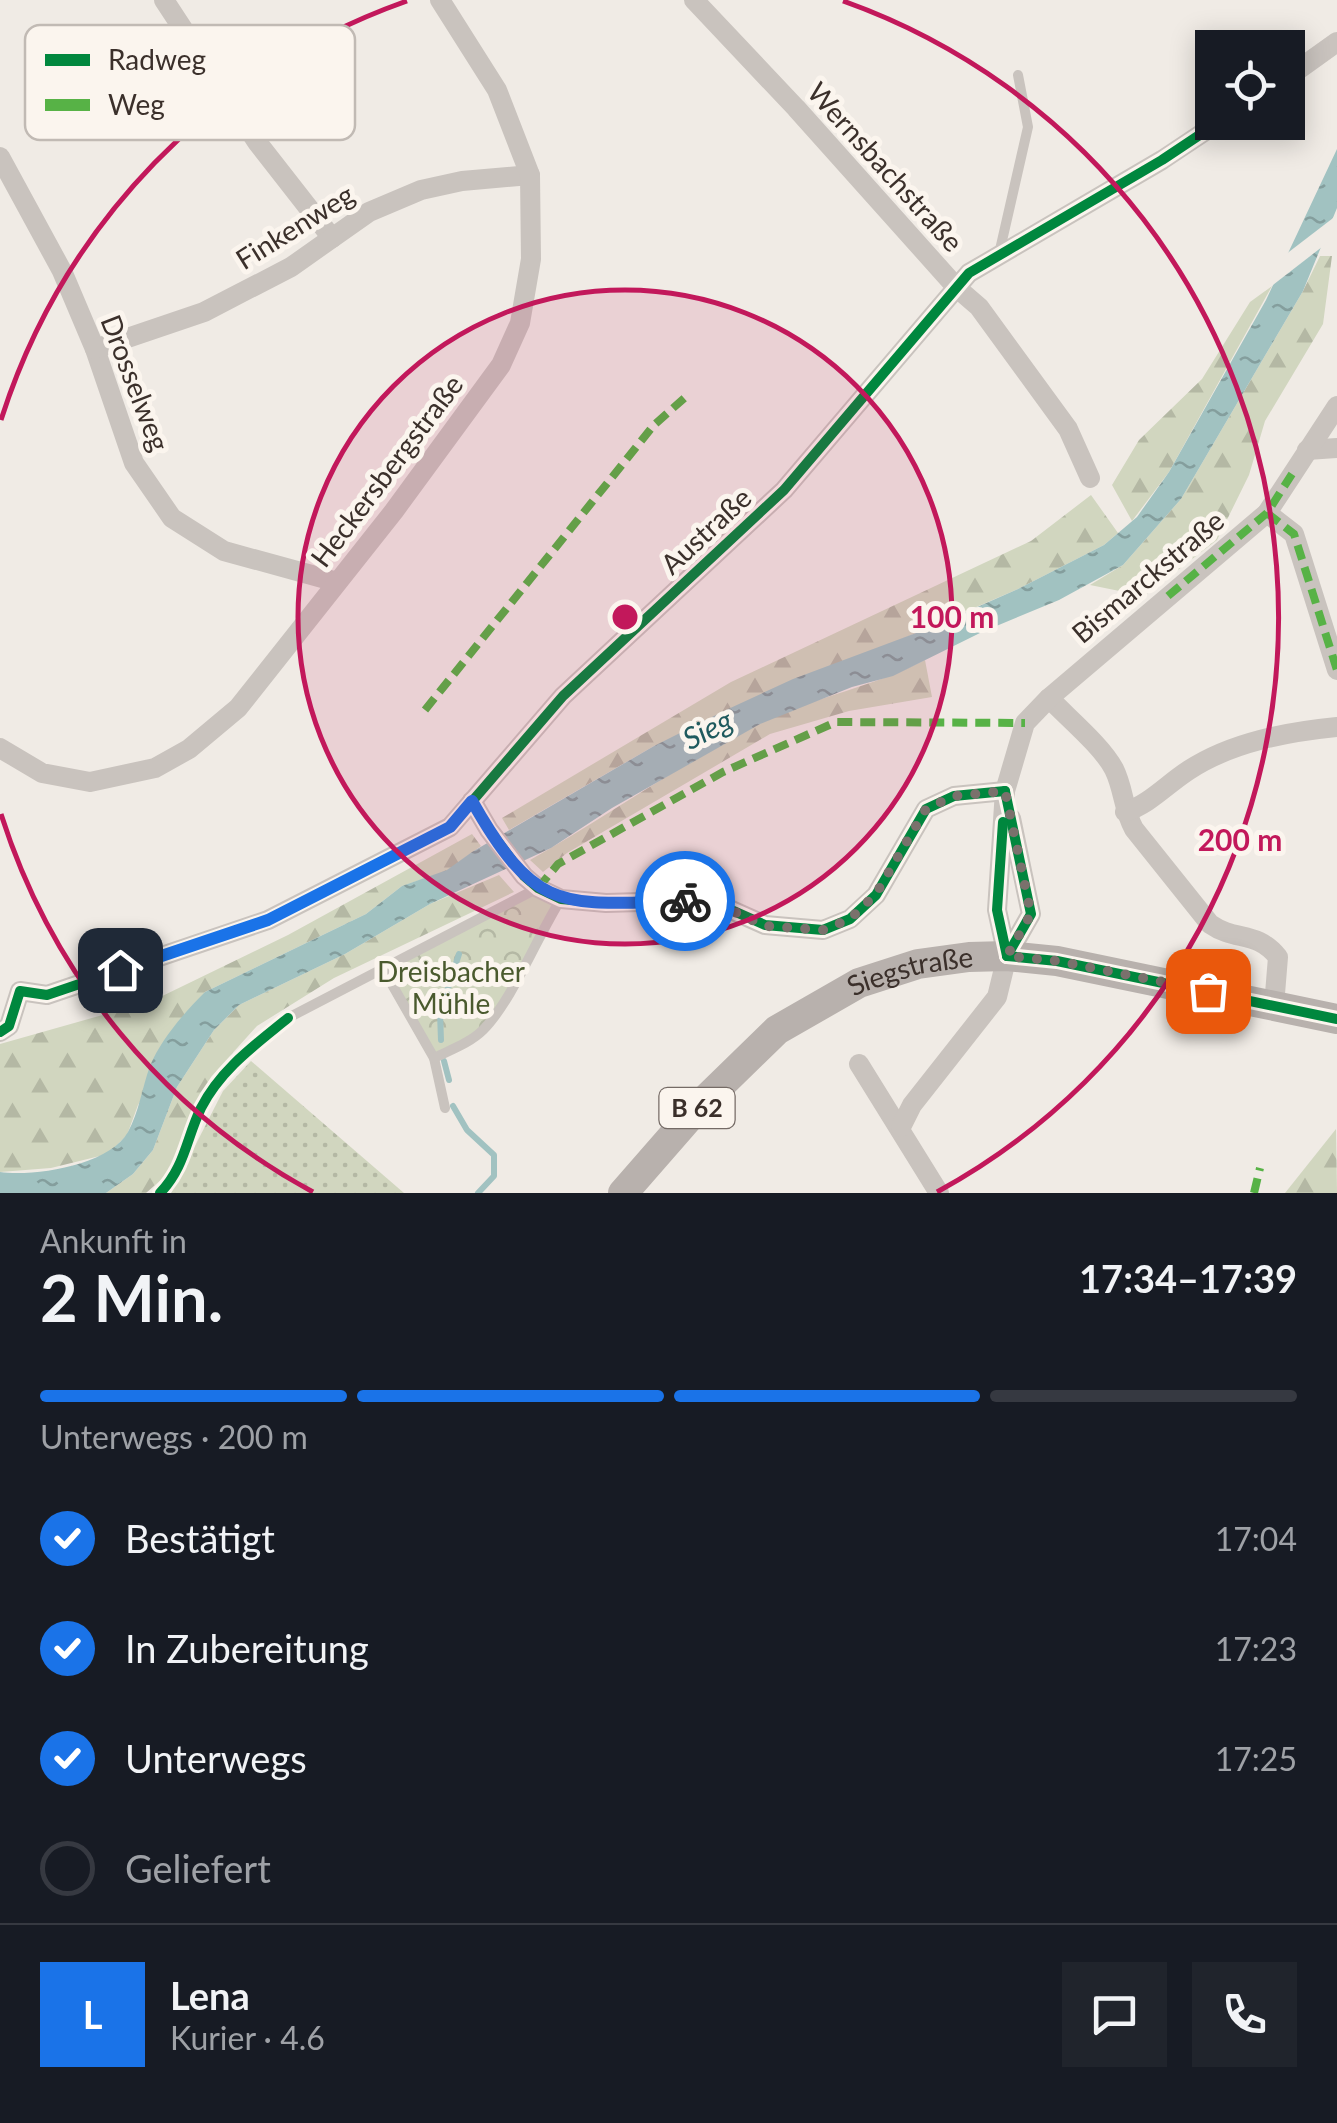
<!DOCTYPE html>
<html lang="de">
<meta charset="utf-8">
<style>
:root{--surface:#171b24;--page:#20242c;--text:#f1f3f6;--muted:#9ea1a6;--line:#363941;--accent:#1a73e8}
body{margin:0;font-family:Lato,sans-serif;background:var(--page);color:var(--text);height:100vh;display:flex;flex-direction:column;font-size:38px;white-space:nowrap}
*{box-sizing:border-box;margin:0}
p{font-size:32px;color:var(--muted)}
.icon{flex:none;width:55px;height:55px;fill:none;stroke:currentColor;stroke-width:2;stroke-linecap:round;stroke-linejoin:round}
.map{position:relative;height:1193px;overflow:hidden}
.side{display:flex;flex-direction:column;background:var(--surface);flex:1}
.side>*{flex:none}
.tools{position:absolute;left:1195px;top:30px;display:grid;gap:20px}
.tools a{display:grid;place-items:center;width:110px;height:110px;border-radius:0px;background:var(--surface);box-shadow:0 5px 25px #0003;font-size:50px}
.pin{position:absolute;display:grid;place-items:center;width:85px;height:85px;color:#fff;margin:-42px;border-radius:20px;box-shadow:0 5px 15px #0006}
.courier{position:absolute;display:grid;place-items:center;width:100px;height:100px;margin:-50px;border:8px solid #1a73e8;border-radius:50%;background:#fff;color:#222;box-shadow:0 2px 12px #0007}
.summary em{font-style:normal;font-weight:700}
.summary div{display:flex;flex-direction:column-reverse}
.summary{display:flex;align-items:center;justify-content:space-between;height:170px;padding:0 40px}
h1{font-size:65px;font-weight:700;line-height:75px}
.bar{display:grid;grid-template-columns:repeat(4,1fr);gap:15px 10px;align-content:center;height:120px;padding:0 40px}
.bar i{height:12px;border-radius:8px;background:var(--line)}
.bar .current{background:var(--accent)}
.bar p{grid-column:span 4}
.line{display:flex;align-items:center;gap:25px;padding:0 40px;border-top:2px solid var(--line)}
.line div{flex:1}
.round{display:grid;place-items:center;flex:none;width:105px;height:105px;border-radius:0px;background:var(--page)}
ol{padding:0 40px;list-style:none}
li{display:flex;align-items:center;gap:30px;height:110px}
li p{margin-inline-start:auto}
li .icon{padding:10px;border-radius:50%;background:var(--accent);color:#fff;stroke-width:4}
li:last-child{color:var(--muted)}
li i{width:55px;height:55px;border:5px solid var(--line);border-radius:50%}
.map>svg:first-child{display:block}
.grass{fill:url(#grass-dots)}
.forest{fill:url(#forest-firs)}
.park{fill:url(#park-crowns)}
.water{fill:url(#water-ripples)}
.pier{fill:#f0ebe5}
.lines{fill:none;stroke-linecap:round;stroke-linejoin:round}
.stream{stroke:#a1c2c1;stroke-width:6}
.service{stroke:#c9c3be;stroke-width:10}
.minor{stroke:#c9c3be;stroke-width:20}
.primary{stroke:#b8b1ad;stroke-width:30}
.quiet{stroke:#57b246;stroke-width:8;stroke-dasharray:15 8;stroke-linecap:butt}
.cycleway-casing{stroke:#fbf5ee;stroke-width:16}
.cycleway{stroke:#00873e;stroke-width:10}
.done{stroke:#7a716c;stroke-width:10;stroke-dasharray:0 18}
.route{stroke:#1a73e8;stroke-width:12}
.ring{fill:none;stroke:#c2185b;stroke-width:5}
.labels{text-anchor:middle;stroke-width:10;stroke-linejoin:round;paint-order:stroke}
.shield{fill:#fbf5ee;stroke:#756b66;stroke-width:2.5}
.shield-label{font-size:25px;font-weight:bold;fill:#3b302b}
.street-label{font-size:28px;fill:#3b302b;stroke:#fbf5ee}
.park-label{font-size:28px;fill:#4a5a2e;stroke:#fbf5ee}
.water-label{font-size:30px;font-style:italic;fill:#1f5a5e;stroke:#fbf5ee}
.key{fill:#fbf5ee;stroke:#c1bab4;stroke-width:2.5}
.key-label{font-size:28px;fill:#3b302b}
.centre{fill:#c2185b;stroke:#fbf5ee;stroke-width:5}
.ring-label{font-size:30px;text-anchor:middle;font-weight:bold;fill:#c2185b;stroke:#fbf5ee;stroke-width:10;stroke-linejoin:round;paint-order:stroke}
</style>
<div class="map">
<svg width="1337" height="1193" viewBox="0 0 1337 1193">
<defs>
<pattern id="grass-dots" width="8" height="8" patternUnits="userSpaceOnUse" patternTransform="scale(2.5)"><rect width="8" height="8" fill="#d1d6bf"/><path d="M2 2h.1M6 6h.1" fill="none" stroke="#b4b8a4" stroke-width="1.8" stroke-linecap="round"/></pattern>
<pattern id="forest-firs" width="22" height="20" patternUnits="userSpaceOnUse" patternTransform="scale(2.5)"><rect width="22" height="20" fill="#d1d6bf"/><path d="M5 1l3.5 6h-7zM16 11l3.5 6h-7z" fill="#b4b8a4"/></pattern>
<pattern id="park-crowns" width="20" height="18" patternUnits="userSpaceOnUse" patternTransform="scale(2.5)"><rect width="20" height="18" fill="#d1d6bf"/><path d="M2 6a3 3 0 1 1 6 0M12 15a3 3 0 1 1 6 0" fill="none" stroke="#b4b8a4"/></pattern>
<pattern id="water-ripples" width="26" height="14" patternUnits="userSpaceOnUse" patternTransform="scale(2.5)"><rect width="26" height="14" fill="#a1c2c1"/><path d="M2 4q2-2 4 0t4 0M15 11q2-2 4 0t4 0" fill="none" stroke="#849e9d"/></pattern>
</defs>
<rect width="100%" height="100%" fill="#f0ebe5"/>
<path class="grass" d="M251,1061l153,132h-233l52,-102z"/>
<g class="forest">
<path d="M1320,256h12l-9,68 -58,97 -16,54 -32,65 -73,56 -54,-11 33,-20 58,-66 122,-208z"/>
<path d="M1272,286l-103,186 -37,49 -20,-36 27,-45 63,-61 48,-77z"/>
<path d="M1091,495l27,38 -14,12 -86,44 -364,157 -145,84 -7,-12 229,-136 300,-141z"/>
<path d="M925,660l7,37 -83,14 -79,23 -203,119 -24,19 -13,-12c78,-44 151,-97 231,-137 53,-26 112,-36 164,-63z"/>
<path d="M472,834l9,12 -34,25 -45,15 -36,28 -161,78 -67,113 -11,30 -19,19 -57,14 -51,4v-128l152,-43 136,-66z"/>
<path d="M499,875l15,17 -180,86 -77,48 -46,51 -26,51 -15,44 -24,21h-40l27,-19 20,-24 24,-63 37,-57 25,-25 106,-51 85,-50z"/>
<path d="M1336,1129l1,64h-52z"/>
</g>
<path class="park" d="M538,888l23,11 -78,131 -49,28 -52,-91z"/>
<path class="water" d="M1337,149v59l-34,83 -122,208 -58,66 -64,35 -77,32 -89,44 -41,11 -92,37 -148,84 -61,40 -121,56 -85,50 -106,51 -25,25 -37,57 -24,63 -20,24 -27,19h-106v-21c34,5 110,-7 128,-40 11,-20 14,-44 22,-66 11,-27 35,-54 55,-74l161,-78 36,-28 45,-16 25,-18 182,-106 72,-36 67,-31 139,-52 86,-38 86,-44 33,-28 32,-45 97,-172z"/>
<path class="pier" d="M1337,215l-6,25 -66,51 16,-33z"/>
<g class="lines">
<g class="stream">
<path d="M441,1040l-1,-27 19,-59"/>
<path d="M444,1061l5,19"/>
<path d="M453,1106l14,24 27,25v21l-16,17"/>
</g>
<g class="service">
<path d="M999,254l29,-127 -10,-52"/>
<path d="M382,967l52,91 11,50"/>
<path d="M288,1018l250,-130"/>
<path d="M434,1058c16,-8 36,-15 49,-28 29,-29 54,-93 78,-131"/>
</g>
<g class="minor">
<path d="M164,0l93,142 75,96"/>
<path d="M694,0l102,108 161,180 22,19 89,122 22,49"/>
<path d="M1288,77l49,-35"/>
<path d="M0,157l62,114 33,78 39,114 38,55 52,33 113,31"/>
<path d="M95,349l109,-37 87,-45 78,-55 52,-22 41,-9 68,-6"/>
<path d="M1307,450l30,-2"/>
<path d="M1267,513l27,21 43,136"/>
<path d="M1049,698c19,20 53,48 65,71 10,20 9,40 20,60l76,95c26,18 46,6 68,33l-4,49"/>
<path d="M0,748l42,25 48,9 65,-14 34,-19 49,-41 156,-197 107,-146 19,-42 11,-64 -1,-84 -33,-85 -57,-90"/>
<path d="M472,801l17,29 35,46 14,12 23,11 45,4 103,-3 56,25 58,5 27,-11 26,-24 50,-86 28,-13 51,-5"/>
<path d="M1125,812c25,-8 42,-28 64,-42 43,-28 98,-38 148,-43"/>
<path d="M1007,956l-10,-46 8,-119 20,-68 24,-25 218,-185 70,-107"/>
<path d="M0,1032l9,-6 11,-35 27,4 221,-75 182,-93 113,-131 221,-206 185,-217 193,-113 57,-38"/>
<path d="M859,1064l80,129"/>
<path d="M901,1127l11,-22 85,-108 10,-41 24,-42 -20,-96"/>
</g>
<path class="primary" id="s1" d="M623,1193l76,-87 78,-76 82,-47 59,-19 51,-7 38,-1 50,5 280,58"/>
<g class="quiet">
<path d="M1267,513l27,21 43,136"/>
<path d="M1168,596l99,-83 25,-39"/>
<path d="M425,710l229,-285 36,-32"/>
<path d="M538,888l20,-24 165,-92 113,-50 189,1"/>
<path d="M1254,1193l6,-25"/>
</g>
<defs>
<g id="cycleway">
<path d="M1005,791l26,123 -24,42"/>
<path d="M472,801l17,29 35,46 14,12 23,11 45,4 103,-3 56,25 58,5 27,-11 26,-24 50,-86 28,-13 51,-5"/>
<path d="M1003,822l-6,88 10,46"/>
<path d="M1007,956l50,5 280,58"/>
<path d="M0,1032l9,-6 11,-35 27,4 221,-75 182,-93 113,-131 221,-206 185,-217 193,-113 57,-38"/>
<path d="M160,1193c25,-26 26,-54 41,-85 20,-39 54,-63 87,-90"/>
</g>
</defs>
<use href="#cycleway" class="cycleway-casing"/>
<use href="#cycleway" class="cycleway"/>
</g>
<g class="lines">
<path class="done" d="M685,901l24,-1 56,26 58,4 27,-11 26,-25 50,-85 28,-13 51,-5 26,123 -24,42 51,5 150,30"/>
<path class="route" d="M120,970l148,-50 182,-93 22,-26c65,115 92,103 213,100"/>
</g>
<circle cx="625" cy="617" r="327" fill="#c2185b" fill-opacity=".12"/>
<g class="ring">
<circle cx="625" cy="617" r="327"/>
<path d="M313 1192A654 654 0 0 1 1 814M1 420A654 654 0 0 1 407 1M843 1A654 654 0 0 1 937 1192"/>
</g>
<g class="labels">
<rect class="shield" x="659.5" y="1088" width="75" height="40" rx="8"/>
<g class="shield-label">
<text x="697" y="1117">B 62</text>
</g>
<g class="street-label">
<text transform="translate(885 167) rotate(48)" y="10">Wernsbachstraße</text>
<text transform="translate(295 227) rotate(-32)" y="10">Finkenweg</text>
<text transform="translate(135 383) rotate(69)" y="10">Drosselweg</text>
<text transform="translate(387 471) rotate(-53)" y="10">Heckersbergstraße</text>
<text transform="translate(706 531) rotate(-43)" y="10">Austraße</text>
<text transform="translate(1148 577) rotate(-40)" y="10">Bismarckstraße</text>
<text dy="10" stroke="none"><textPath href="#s1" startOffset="372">Siegstraße</textPath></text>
</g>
<g class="park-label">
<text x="451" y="982">Dreisbacher<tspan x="451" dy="32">Mühle</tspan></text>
</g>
<g class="water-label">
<text transform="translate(708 730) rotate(-27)" y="10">Sieg</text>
</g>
</g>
<rect x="25" y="25" width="330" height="115" rx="15" class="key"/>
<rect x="45" y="54" width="45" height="12" fill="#00873e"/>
<rect x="45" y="99" width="45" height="12" fill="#57b246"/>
<g class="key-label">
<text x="108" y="70">Radweg</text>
<text x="108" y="115">Weg</text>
</g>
<circle cx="625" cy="617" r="15" class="centre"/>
<g class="ring-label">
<text x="952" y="628">100 m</text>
<text x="1240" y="851">200 m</text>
</g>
</svg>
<div class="tools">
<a><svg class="icon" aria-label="locate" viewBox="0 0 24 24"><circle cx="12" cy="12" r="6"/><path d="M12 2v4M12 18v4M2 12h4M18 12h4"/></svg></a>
</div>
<div class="pin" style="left:1208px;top:991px;background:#ea580c"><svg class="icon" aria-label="bag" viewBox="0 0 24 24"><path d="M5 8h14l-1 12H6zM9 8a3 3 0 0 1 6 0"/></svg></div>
<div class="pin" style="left:120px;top:970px;background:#1f2937"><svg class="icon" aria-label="home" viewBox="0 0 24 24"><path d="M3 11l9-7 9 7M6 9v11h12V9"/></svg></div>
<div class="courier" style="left:685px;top:901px"><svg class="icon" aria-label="bike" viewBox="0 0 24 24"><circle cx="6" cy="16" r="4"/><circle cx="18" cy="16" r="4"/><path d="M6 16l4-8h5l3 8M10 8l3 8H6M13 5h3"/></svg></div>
</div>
<section class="side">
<div class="summary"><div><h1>2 Min.</h1><p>Ankunft in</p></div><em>17:34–17:39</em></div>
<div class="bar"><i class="current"></i><i class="current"></i><i class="current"></i><i></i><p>Unterwegs · 200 m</p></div>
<ol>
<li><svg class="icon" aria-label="check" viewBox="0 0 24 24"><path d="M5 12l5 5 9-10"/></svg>Bestätigt<p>17:04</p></li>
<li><svg class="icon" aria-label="check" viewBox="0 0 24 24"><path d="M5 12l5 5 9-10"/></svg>In Zubereitung<p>17:23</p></li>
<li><svg class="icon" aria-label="check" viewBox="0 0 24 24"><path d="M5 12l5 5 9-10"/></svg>Unterwegs<p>17:25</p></li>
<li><i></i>Geliefert</li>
</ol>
<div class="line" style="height:180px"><b class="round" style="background:var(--accent);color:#fff">L</b><div><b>Lena</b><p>Kurier · 4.6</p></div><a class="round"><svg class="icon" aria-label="chat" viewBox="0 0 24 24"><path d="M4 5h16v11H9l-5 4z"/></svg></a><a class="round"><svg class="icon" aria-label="phone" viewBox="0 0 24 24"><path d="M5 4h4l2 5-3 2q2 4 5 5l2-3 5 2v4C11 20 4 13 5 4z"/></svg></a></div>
</section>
